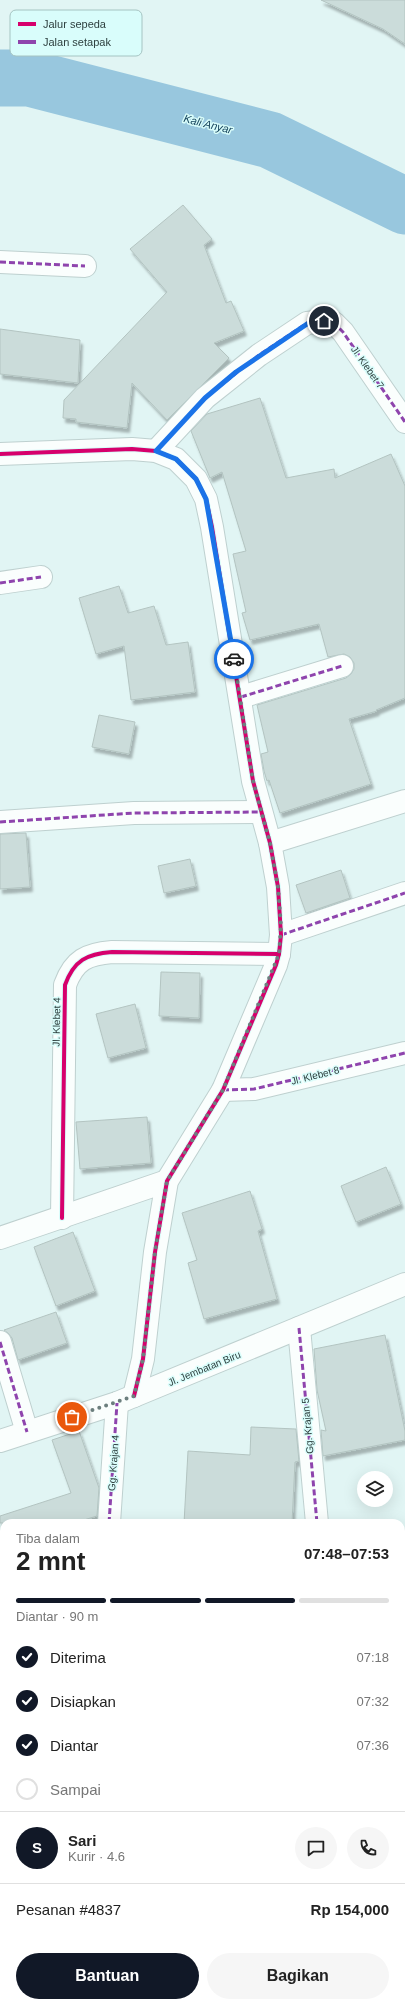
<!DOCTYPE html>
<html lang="id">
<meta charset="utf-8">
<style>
:root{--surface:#fff;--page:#f6f6f6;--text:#222;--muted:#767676;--line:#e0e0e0;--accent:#111827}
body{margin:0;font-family:Arial,sans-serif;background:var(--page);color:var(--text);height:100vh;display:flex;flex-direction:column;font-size:15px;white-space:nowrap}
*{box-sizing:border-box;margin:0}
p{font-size:13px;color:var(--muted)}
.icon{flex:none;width:22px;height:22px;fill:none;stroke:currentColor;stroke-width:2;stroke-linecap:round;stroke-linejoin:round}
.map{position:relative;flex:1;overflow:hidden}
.side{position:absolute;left:0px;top:1519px;width:405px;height:488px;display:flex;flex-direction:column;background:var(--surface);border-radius:12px 12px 0 0;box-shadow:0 4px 16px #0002}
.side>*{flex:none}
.controls{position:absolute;left:357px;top:1471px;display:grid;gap:8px}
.controls a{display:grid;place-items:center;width:36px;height:36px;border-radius:50%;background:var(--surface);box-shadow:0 4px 16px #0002;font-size:20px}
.pin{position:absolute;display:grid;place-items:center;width:34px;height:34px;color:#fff;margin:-17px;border:2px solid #fff;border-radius:50%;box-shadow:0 1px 4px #0007}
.courier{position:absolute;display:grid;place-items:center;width:40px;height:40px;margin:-20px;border:3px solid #1a73e8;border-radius:50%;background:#fff;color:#222;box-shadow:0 1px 5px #0007}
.headline em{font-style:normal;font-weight:600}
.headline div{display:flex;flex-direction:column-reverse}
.headline{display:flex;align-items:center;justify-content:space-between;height:68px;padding:0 16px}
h1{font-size:26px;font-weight:600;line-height:30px}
.bar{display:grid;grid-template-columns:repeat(4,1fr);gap:6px 4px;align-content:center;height:48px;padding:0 16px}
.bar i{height:5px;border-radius:3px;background:var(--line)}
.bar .active{background:var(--accent)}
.bar p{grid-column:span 4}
.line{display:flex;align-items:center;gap:10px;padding:0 16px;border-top:1px solid var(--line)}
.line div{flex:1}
.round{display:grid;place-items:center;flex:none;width:42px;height:42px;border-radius:21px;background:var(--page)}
ol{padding:0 16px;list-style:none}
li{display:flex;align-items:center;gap:12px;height:44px}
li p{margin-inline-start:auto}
li .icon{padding:4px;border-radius:50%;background:var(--accent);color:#fff;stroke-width:4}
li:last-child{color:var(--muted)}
li i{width:22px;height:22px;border:2px solid var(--line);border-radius:50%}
.cta{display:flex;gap:8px;margin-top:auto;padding:8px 16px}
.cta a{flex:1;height:46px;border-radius:24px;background:var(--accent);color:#fff;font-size:16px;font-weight:600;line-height:46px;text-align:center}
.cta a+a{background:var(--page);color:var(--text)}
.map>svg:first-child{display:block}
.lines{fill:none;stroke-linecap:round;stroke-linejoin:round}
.river{stroke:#98c7de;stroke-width:57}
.building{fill:#cbdcda;stroke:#b3c4c1;filter:url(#shadow)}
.minor-casing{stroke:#bed0cf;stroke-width:24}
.minor{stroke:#fafefd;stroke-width:22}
.quiet{stroke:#8e44ad;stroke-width:3;stroke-dasharray:6 3;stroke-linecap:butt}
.cycleway-casing{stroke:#d9fdfb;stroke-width:6}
.cycleway{stroke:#d6006c;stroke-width:4}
.done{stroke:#6c7f7e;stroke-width:4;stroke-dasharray:0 7.2}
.route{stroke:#1a73e8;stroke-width:5}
.labels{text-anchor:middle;stroke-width:3;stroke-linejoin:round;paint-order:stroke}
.street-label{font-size:10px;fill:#2d3f3e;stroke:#d9fdfb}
.water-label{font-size:11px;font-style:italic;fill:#18465e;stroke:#d9fdfb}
.key{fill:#d9fdfb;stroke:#a5c4c2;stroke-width:1}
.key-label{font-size:11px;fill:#2d3f3e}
</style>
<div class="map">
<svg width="405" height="2007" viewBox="0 0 405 2007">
<defs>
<filter id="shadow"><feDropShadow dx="2.5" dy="4.5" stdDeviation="1" flood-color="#0004"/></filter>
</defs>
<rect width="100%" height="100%" fill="#e1f5f4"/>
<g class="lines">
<path class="river" d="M0,78h29l241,62 135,66"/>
</g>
<g class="building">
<path d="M321,0h84v44l-22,-15z"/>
<path d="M183,205l29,34 -8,6 22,58 5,-2 13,30 -30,12 15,15 -62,62 -35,-37 -5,45 -51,-6v-3l-13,-1 1,-18 103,-108 -37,-43z"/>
<path d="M0,329l80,11 -2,43 -78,-9z"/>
<path d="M260,398l26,80 48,-9 1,9 56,-24 14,32v212l-29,12 1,1 -28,8 22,65 -91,29 -11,-33 -2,1 -3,-10 -3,-17 7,-2 -11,-47 89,-27 5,-4 3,-5v-6l-4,-6 -6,-3 -16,3 -9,-33 -69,16 -8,-27 4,-1 -13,-58 13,-3 -24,-79 -12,6 -19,-47 16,-17z"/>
<path d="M119,586l9,27 26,-7 12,39 22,-3 7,50 -64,8 -7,-54 -28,8 -17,-56z"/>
<path d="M99,715l36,7 -6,32 -37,-7z"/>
<path d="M26,833l4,54 -30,2v-55z"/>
<path d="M190,859l6,27 -32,7 -6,-27z"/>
<path d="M341,870l9,28 -44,15 -10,-28z"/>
<path d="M161,972l39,1 -1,45 -40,-2z"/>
<path d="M135,1004l11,44 -38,10 -12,-44z"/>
<path d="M147,1117l4,46 -71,6 -4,-47z"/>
<path d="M386,1167l15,37 -45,18 -15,-36z"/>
<path d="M250,1191l12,38 -4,2 19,68 -73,20 -16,-56 9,-3 -15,-47z"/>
<path d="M73,1232l22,59 -39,15 -22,-59z"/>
<path d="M56,1312l11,31 -49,17 -6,-22 -4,-5 -4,-3z"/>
<path d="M385,1335l20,96v9l-82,16 -2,-26 5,1 -9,-41 -3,-41z"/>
<path d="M251,1427l45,2 3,32 -4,1 -3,61h-108l4,-72 62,4z"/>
<path d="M79,1431l20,57 -2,28 -23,7h-74v-7l71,-23 -19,-53z"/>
</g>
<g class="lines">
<defs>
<g id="minor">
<path d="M0,262l85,4"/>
<path d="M156,451l49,-53 54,-43 48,-32 17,-2 10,2 9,9 62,90"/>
<path d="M0,454l132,-5 24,2 20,8 20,20 10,20 6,28 41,254 17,62 8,44 3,48 -2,19 -3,11 -53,125 -56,91 -12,71 -12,107 -9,37"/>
<path d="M0,583l41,-6"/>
<path d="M241,697l101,-31"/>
<path d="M0,822l134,-9 126,-1"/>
<path d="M270,843l135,-42"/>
<path d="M281,935l124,-42"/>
<path d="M223,1090l31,-1 151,-36"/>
<path d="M62,1218l3,-233c9,-25 22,-31 47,-33l167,2"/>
<path d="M0,1238l167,-57"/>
<path d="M299,1328l18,195"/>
<path d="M0,1342l27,90"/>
<path d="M0,1441l117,-38 288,-119"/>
<path d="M109,1523l8,-120"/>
<path d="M0,1617l1,4"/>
<path d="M401,1635l4,-1"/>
<path d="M0,1821l4,-2"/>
<path d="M51,2003v4"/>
<path d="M156,2003l1,4"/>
</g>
</defs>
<use href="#minor" class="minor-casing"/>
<use href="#minor" class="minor"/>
<g class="quiet">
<path d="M0,262l85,4"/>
<path d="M156,451l49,-53 54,-43 48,-32 17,-2 10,2 9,9 62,90"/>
<path d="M0,583l41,-6"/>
<path d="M241,697l101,-31"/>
<path d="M0,822l134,-9 126,-1"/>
<path d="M281,935l124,-42"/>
<path d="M223,1090l31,-1 151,-36"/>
<path d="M299,1328l18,195"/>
<path d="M0,1342l27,90"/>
<path d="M109,1523l8,-120"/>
<path d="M0,1617l1,4"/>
<path d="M51,2003v4"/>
<path d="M156,2003l1,4"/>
</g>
<defs>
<g id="cycleway">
<path d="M0,454l132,-5 24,2 20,8 20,20 10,20 6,28 41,254 17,62 8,44 3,48 -2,19 -3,11 -53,125 -56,91 -12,71 -12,107 -9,37"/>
<path d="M62,1218l3,-233c9,-25 22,-31 47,-33l167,2"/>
</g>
</defs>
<use href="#cycleway" class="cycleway-casing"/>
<use href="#cycleway" class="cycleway"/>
</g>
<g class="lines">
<path class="done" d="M72,1417l62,-21 9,-37 12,-107 12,-71 56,-91 56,-136 2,-28 -3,-39 -8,-44 -17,-62 -19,-122"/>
<path class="route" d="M234,659l-28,-160 -10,-20 -20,-20 -20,-8 49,-53 31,-26 71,-48 17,-3"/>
</g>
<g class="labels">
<g class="street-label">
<text transform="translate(368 367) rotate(55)" y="4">Jl. Klebet 7</text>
<text transform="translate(56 1022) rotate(-89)" y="4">Jl. Klebet 4</text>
<text transform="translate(315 1075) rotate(-14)" y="4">Jl. Klebet 8</text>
<text transform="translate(204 1368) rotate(-22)" y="4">Jl. Jembatan Biru</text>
<text transform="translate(307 1426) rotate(-95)" y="4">Gg. Krajan 5</text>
<text transform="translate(113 1463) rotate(-86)" y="4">Gg. Krajan 4</text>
</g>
<g class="water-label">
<text transform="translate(208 124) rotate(14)" y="4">Kali Anyar</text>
</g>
</g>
<rect x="10" y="10" width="132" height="46" rx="6" class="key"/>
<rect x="18" y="22" width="18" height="4" fill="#d6006c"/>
<rect x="18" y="40" width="18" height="4" fill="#8e44ad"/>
<g class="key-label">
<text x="43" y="28">Jalur sepeda</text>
<text x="43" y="46">Jalan setapak</text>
</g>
</svg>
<div class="controls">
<a><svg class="icon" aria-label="layers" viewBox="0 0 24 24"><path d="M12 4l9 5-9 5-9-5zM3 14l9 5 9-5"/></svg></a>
</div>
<div class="pin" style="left:72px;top:1417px;background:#ea580c"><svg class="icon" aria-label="bag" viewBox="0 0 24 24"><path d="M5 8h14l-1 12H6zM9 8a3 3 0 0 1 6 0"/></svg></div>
<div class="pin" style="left:324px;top:321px;background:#1f2937"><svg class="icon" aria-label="home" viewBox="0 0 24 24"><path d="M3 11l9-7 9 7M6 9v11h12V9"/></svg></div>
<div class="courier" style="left:234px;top:659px"><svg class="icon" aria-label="car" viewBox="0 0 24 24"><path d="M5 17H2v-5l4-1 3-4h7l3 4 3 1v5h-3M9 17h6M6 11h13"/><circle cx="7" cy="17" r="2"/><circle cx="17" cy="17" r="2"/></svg></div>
<section class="side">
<div class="headline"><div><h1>2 mnt</h1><p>Tiba dalam</p></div><em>07:48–07:53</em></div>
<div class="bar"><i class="active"></i><i class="active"></i><i class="active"></i><i></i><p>Diantar · 90 m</p></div>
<ol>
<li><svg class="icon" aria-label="check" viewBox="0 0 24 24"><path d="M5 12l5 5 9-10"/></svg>Diterima<p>07:18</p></li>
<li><svg class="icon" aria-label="check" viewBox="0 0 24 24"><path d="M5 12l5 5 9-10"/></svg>Disiapkan<p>07:32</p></li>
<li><svg class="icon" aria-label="check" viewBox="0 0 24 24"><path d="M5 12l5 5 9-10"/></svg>Diantar<p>07:36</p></li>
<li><i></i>Sampai</li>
</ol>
<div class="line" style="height:72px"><b class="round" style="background:var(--accent);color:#fff">S</b><div><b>Sari</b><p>Kurir · 4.6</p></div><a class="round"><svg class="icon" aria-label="chat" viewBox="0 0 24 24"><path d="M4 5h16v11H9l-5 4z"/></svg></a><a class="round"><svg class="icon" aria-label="phone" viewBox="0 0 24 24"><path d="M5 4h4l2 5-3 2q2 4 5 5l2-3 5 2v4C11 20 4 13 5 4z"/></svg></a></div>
<div class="line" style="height:52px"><div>Pesanan #4837</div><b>Rp 154,000</b></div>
<div class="cta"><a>Bantuan</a><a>Bagikan</a></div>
</section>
</div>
